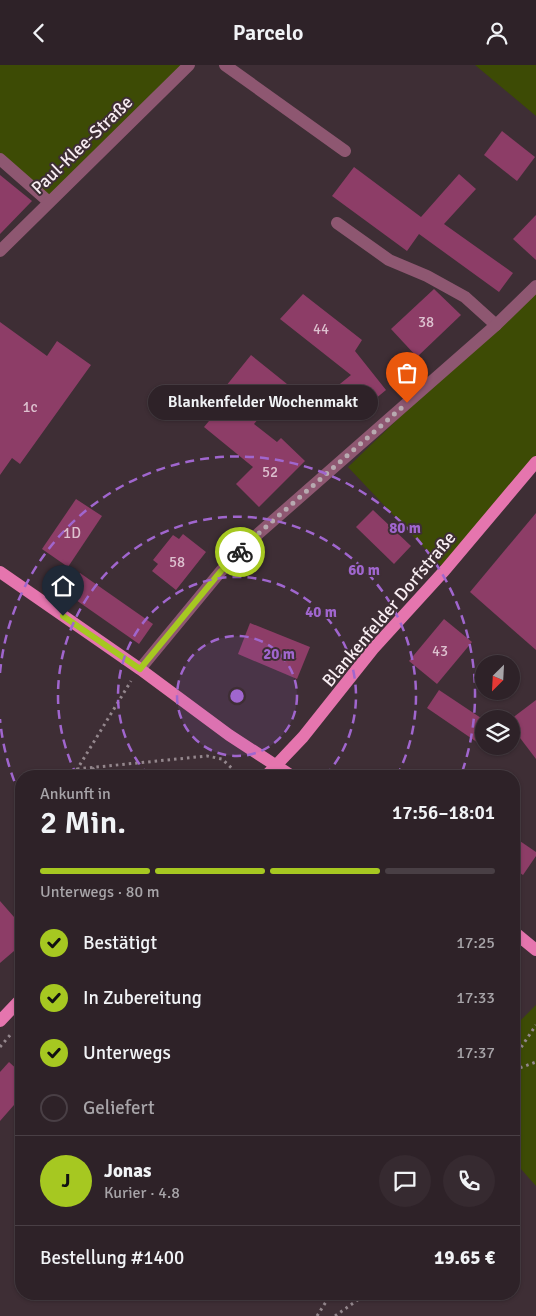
<!DOCTYPE html>
<html lang="de">
<meta charset="utf-8">
<style>
:root{--surface:#2e2228;--page:#362a30;--text:#f1f3f6;--muted:#a7a4a8;--line:#493f45;--accent:#a6c821}
body{margin:0;font-family:Signika,sans-serif;background:var(--page);color:var(--text);height:100vh;display:flex;flex-direction:column;font-size:19px;white-space:nowrap}
*{box-sizing:border-box;margin:0}
p{font-size:16px;color:var(--muted)}
.icon{flex:none;width:28px;height:28px;fill:none;stroke:currentColor;stroke-width:2;stroke-linecap:round;stroke-linejoin:round}
.map{position:relative;flex:1;overflow:hidden}
.drawer{position:absolute;left:15px;top:705px;width:505px;height:530px;display:flex;flex-direction:column;background:var(--surface);border-radius:20px;box-shadow:0 1px 4px #0004,0 0 0 1px var(--line)}
.drawer>*{flex:none}
.needle{width:32px;rotate:204deg}
.fabs{position:absolute;left:475px;top:590px;display:grid;gap:10px}
.fabs a{display:grid;place-items:center;width:45px;height:45px;border-radius:50%;background:var(--surface);box-shadow:0 1px 4px #0004,0 0 0 1px var(--line);font-size:25px}
.pin{position:absolute;display:grid;place-items:center;width:42px;height:42px;color:#fff;margin:-51px -21px;border-radius:50% 50% 50% 0;rotate:-45deg;box-shadow:0 0 5px #0007}
.pin .icon{rotate:45deg}
.courier{position:absolute;display:grid;place-items:center;width:50px;height:50px;margin:-25px;border:4px solid #a6c821;border-radius:50%;background:#fff;color:#222;box-shadow:0 1px 6px #0007}
.bubble{position:absolute;height:35px;border-radius:18px;background:var(--surface);box-shadow:0 1px 4px #0004,0 0 0 1px var(--line);font-size:16px;font-weight:600;line-height:35px;text-align:center}
.head em{font-style:normal;font-weight:600}
.head div{display:flex;flex-direction:column-reverse}
.head{display:flex;align-items:center;justify-content:space-between;height:85px;padding:0 25px}
h1{font-size:32px;font-weight:600;line-height:38px}
.bar{display:grid;grid-template-columns:repeat(4,1fr);gap:8px 5px;align-content:center;height:60px;padding:0 25px}
.bar i{height:6px;border-radius:4px;background:var(--line)}
.bar .active{background:var(--accent)}
.bar p{grid-column:span 4}
.line{display:flex;align-items:center;gap:12px;padding:0 25px;border-top:1px solid var(--line)}
.line div{flex:1}
.round{display:grid;place-items:center;flex:none;width:52px;height:52px;border-radius:26px;background:var(--page)}
ol{padding:0 25px;list-style:none}
li{display:flex;align-items:center;gap:15px;height:55px}
li p{margin-inline-start:auto}
li .icon{padding:5px;border-radius:50%;background:var(--accent);color:#111;stroke-width:4}
li:last-child{color:var(--muted)}
li i{width:28px;height:28px;border:2px solid var(--line);border-radius:50%}
header{display:flex;justify-content:space-between;align-items:center;height:65px;padding:0 25px;background:var(--surface);font-size:22px;font-weight:600}
.map>svg:first-child{display:block}
.green{fill:#3d4b05}
.building{fill:#8d3d67}
.lines{fill:none;stroke-linecap:round;stroke-linejoin:round}
.path{stroke:#94878d;stroke-width:3;stroke-dasharray:2.5 4;stroke-linecap:butt}
.minor{stroke:#8e5771;stroke-width:12}
.major{stroke:#e575ae;stroke-width:12}
.done{stroke:#b7aab0;stroke-width:5;stroke-dasharray:0 9}
.route{stroke:#a6c821;stroke-width:6}
.ring{fill:none;stroke:#a066ce;stroke-width:2.5;stroke-dasharray:9 6}
.labels{text-anchor:middle;stroke-width:4;stroke-linejoin:round;paint-order:stroke}
.number-label{font-size:15px;fill:#ddc1cf}
.street-label{font-size:18px;fill:#f8edf2;stroke:#3e2e35}
.centre{fill:#a066ce;stroke:#3e2e35;stroke-width:2.5}
.ring-label{font-size:15px;text-anchor:middle;font-weight:bold;fill:#a066ce;stroke:#3e2e35;stroke-width:4;stroke-linejoin:round;paint-order:stroke}
</style>
<header><svg class="icon" aria-label="back" viewBox="0 0 24 24"><path d="M15 5l-7 7 7 7"/></svg>Parcelo<svg class="icon" aria-label="person" viewBox="0 0 24 24"><circle cx="12" cy="8" r="4"/><path d="M4 21q1-7 8-7t8 7"/></svg></header>
<div class="map">
<svg width="536" height="1251" viewBox="0 0 536 1251">
<rect width="100%" height="100%" fill="#3e2e35"/>
<g class="green">
<path d="M0,0h189l-140,136 -49,-42z"/>
<path d="M475,0h61v51z"/>
<path d="M536,221v176l-91,108 -97,-103z"/>
<path d="M536,940v181l-22,-25v-134z"/>
</g>
<g class="building">
<path d="M502,66l33,26 -18,24 -33,-26z"/>
<path d="M354,102l67,50 38,-43 17,15 -32,35 69,49 -14,19 -80,-58 -12,17 -75,-55z"/>
<path d="M0,110l32,26 -32,33z"/>
<path d="M536,150v45l-23,-21z"/>
<path d="M434,224l27,26 -44,42 -26,-28z"/>
<path d="M303,229l59,46 -7,11 31,39 -35,29 -21,-27 21,-17 -71,-56z"/>
<path d="M0,257l47,34 10,-15 34,24 -71,99 -8,-6 -12,17z"/>
<path d="M251,290l36,29 -33,40 23,18 4,-4 24,23 -46,46 -23,-23 17,-17 -49,-40 29,-35 -7,-6z"/>
<path d="M76,434l26,17 -34,51 -26,-18z"/>
<path d="M373,445l38,36 -17,18 -38,-37z"/>
<path d="M536,448v137l-66,-58z"/>
<path d="M183,469l23,18 -30,38 -24,-19 6,-7 -5,-4 20,-25 6,4z"/>
<path d="M80,508l73,51 -14,20 -73,-51z"/>
<path d="M444,554l28,23 -35,42 -28,-23z"/>
<path d="M250,558l60,24 -13,32 -59,-25z"/>
<path d="M439,625l45,30v27l-57,-39z"/>
<path d="M536,635v59l-25,-33v-7z"/>
<path d="M514,772l22,15v4l-13,19 -9,-6z"/>
<path d="M0,836l21,24v20l-21,18z"/>
<path d="M9,997l12,11v24l-21,24v-49z"/>
</g>
<g class="lines">
<g class="path">
<path d="M92,703l11,8"/>
<path d="M77,704l130,-13 15,3 18,17"/>
<path d="M73,711l58,-95"/>
<path d="M0,982l11,-13"/>
<path d="M514,993l22,-33"/>
<path d="M514,1005l22,-8"/>
<path d="M317,1251l14,-22"/>
<path d="M335,1251l31,-22"/>
</g>
<g class="minor">
<path d="M225,0l120,86"/>
<path d="M0,94l49,43"/>
<path d="M337,158l52,37 38,16 38,21 31,28"/>
<path d="M0,186l189,-186"/>
<path d="M140,604l81,-98 38,-38 237,-208 40,-39"/>
</g>
<g class="major">
<path d="M0,507l140,97 89,66 63,41"/>
<path d="M266,711l37,-39 70,-88 72,-79 91,-108"/>
<path d="M514,867l22,18"/>
<path d="M0,956l21,-22"/>
</g>
</g>
<g class="lines">
<path class="done" d="M240,487l19,-19 148,-130"/>
<path class="route" d="M63,551l77,53 81,-98 19,-19"/>
</g>
<circle cx="237" cy="631" r="60" fill="#a066ce" fill-opacity=".12"/>
<g class="ring">
<circle cx="237" cy="631" r="60"/>
<path d="M149 711A119 119 0 1 1 325 711"/>
<path d="M77 711A179 179 0 1 1 397 711"/>
<path d="M20 730A238 238 0 0 1 0 654M0 608A238 238 0 1 1 461 710"/>
</g>
<g class="labels">
<g class="number-label">
<text x="426" y="262">38</text>
<text x="321" y="269">44</text>
<text x="30" y="347">1c</text>
<text x="270" y="412">52</text>
<text x="72" y="473">1D</text>
<text x="177" y="502">58</text>
<text x="440" y="591">43</text>
</g>
<g class="street-label">
<text transform="translate(82 80) rotate(-44)" y="6">Paul-Klee-Straße</text>
<text transform="translate(389 544) rotate(-50)" y="6">Blankenfelder Dorfstraße</text>
</g>
</g>
<circle cx="237" cy="631" r="8" class="centre"/>
<g class="ring-label">
<text x="405" y="468">80 m</text>
<text x="364" y="510">60 m</text>
<text x="321" y="552">40 m</text>
<text x="279" y="594">20 m</text>
</g>
</svg>
<div class="fabs">
<a><svg class="needle" viewBox="-14 -14 28 28"><path d="M0-13l5 13h-10z" fill="#e53935"/><path d="M0 13l5-13h-10z" fill="#a7a4a8"/></svg></a>
<a><svg class="icon" aria-label="layers" viewBox="0 0 24 24"><path d="M12 4l9 5-9 5-9-5zM3 14l9 5 9-5"/></svg></a>
</div>
<div class="pin" style="left:407px;top:338px;background:#ea580c"><svg class="icon" aria-label="bag" viewBox="0 0 24 24"><path d="M5 8h14l-1 12H6zM9 8a3 3 0 0 1 6 0"/></svg></div>
<div class="pin" style="left:63px;top:551px;background:#1f2937"><svg class="icon" aria-label="home" viewBox="0 0 24 24"><path d="M3 11l9-7 9 7M6 9v11h12V9"/></svg></div>
<div class="courier" style="left:240px;top:487px"><svg class="icon" aria-label="bike" viewBox="0 0 24 24"><circle cx="6" cy="16" r="4"/><circle cx="18" cy="16" r="4"/><path d="M6 16l4-8h5l3 8M10 8l3 8H6M13 5h3"/></svg></div>
<div class="bubble" style="left:148px;top:320px;width:230px">Blankenfelder Wochenmakt</div>
<section class="drawer">
<div class="head"><div><h1>2 Min.</h1><p>Ankunft in</p></div><em>17:56–18:01</em></div>
<div class="bar"><i class="active"></i><i class="active"></i><i class="active"></i><i></i><p>Unterwegs · 80 m</p></div>
<ol>
<li><svg class="icon" aria-label="check" viewBox="0 0 24 24"><path d="M5 12l5 5 9-10"/></svg>Bestätigt<p>17:25</p></li>
<li><svg class="icon" aria-label="check" viewBox="0 0 24 24"><path d="M5 12l5 5 9-10"/></svg>In Zubereitung<p>17:33</p></li>
<li><svg class="icon" aria-label="check" viewBox="0 0 24 24"><path d="M5 12l5 5 9-10"/></svg>Unterwegs<p>17:37</p></li>
<li><i></i>Geliefert</li>
</ol>
<div class="line" style="height:90px"><b class="round" style="background:var(--accent);color:#111">J</b><div><b>Jonas</b><p>Kurier · 4.8</p></div><a class="round"><svg class="icon" aria-label="chat" viewBox="0 0 24 24"><path d="M4 5h16v11H9l-5 4z"/></svg></a><a class="round"><svg class="icon" aria-label="phone" viewBox="0 0 24 24"><path d="M5 4h4l2 5-3 2q2 4 5 5l2-3 5 2v4C11 20 4 13 5 4z"/></svg></a></div>
<div class="line" style="height:65px"><div>Bestellung #1400</div><b>19.65 €</b></div>
</section>
</div>
